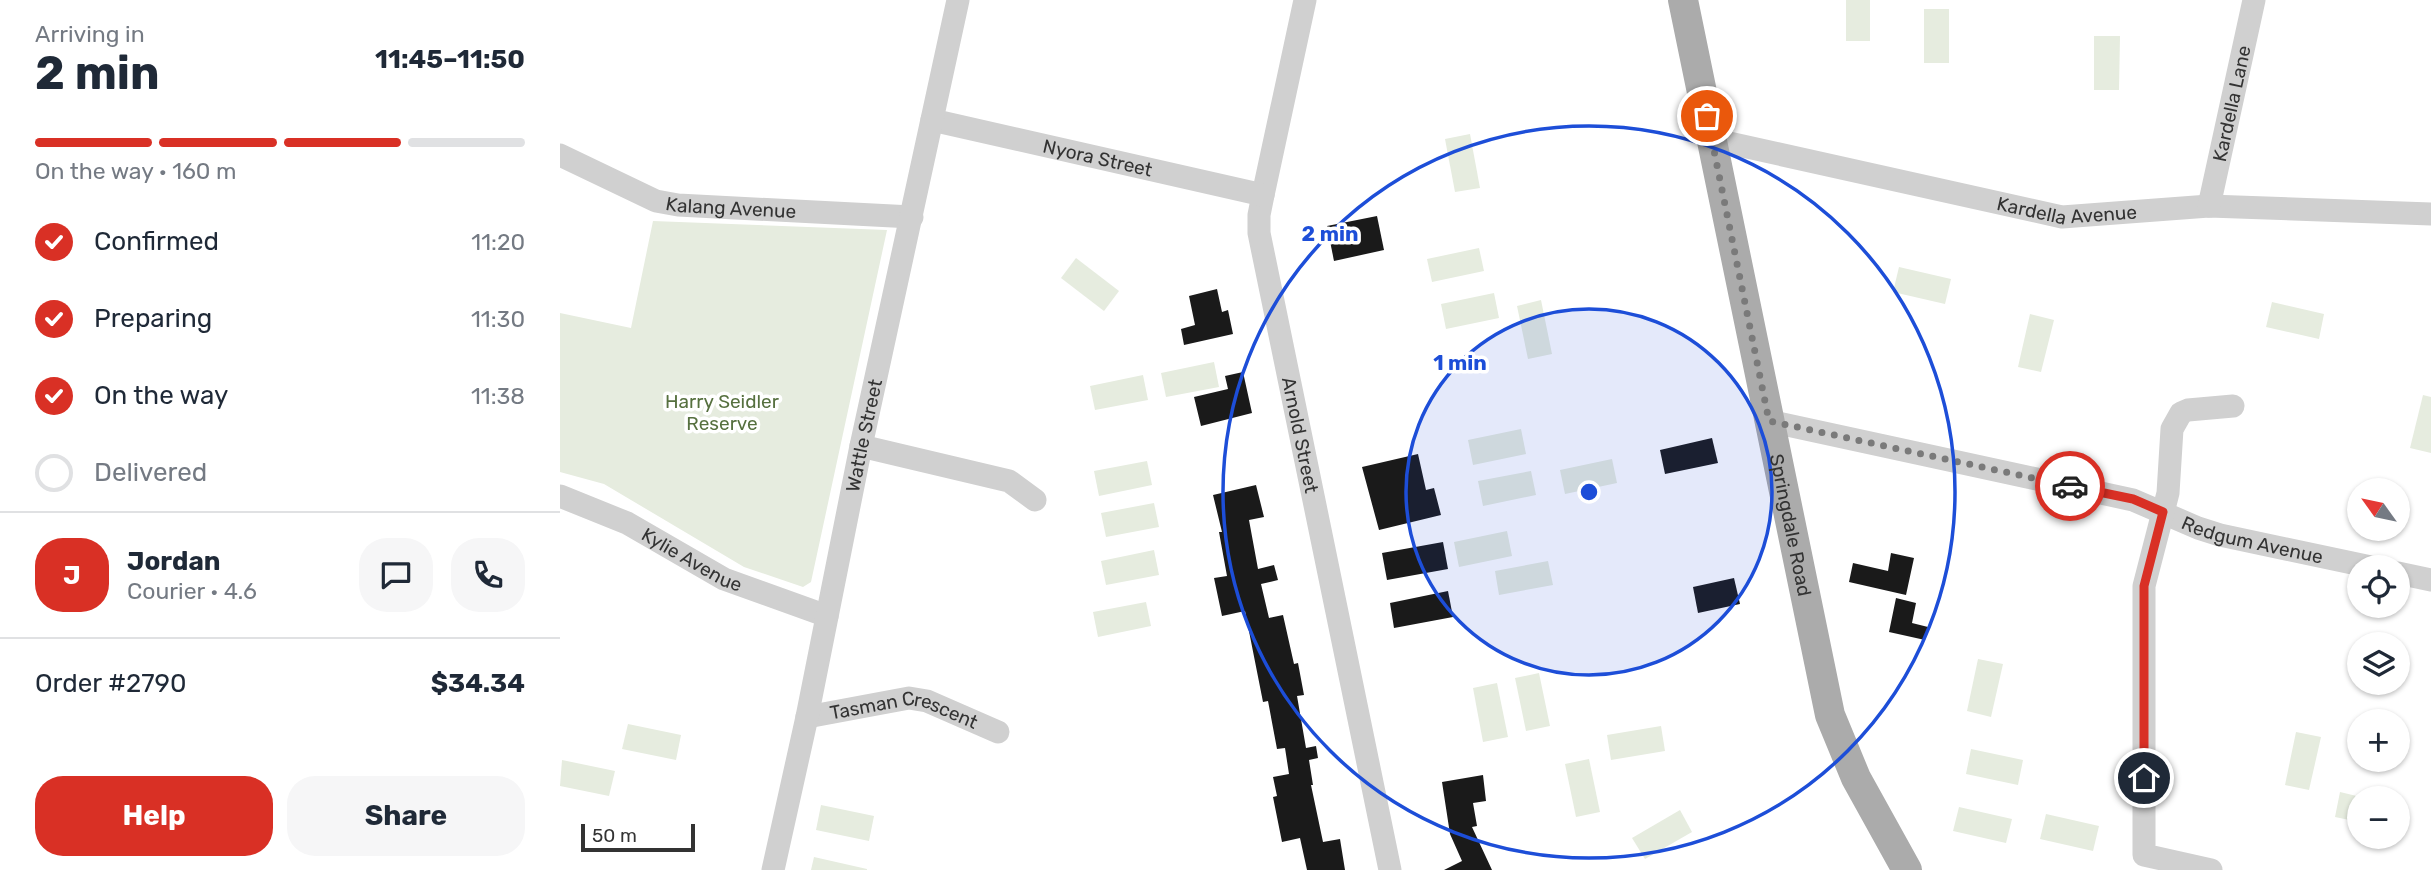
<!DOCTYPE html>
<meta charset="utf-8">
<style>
:root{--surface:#fff;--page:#f6f6f7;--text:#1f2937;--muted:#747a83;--line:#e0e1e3;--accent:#d93025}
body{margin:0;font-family:Rubik,sans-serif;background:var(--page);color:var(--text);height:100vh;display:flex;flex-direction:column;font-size:26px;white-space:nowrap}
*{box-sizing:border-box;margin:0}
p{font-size:23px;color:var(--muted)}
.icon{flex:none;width:38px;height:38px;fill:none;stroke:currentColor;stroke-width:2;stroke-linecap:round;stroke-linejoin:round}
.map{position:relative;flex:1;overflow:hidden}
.drawer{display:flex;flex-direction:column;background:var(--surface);width:560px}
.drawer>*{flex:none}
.needle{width:46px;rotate:303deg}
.tools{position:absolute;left:1787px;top:478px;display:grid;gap:14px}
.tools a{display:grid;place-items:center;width:63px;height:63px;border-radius:50%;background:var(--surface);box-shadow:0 2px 5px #0004;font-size:35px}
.scale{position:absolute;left:21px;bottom:18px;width:114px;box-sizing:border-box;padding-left:7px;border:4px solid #333;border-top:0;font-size:19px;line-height:24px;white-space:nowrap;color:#333;-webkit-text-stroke:5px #fff;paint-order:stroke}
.pin{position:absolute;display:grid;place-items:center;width:60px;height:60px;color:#fff;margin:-30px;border:4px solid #fff;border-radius:50%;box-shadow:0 2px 7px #0007}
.courier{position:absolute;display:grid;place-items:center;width:70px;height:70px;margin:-35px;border:5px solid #d93025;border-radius:50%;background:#fff;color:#222;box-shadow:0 2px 9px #0007}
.headline em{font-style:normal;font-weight:700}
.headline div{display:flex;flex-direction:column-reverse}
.headline{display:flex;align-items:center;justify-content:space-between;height:119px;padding:0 35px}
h1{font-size:46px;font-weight:700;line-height:52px}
.bar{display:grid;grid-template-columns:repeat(4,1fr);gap:10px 7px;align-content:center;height:84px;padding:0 35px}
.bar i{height:9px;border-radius:5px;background:var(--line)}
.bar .on{background:var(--accent)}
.bar p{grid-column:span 4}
.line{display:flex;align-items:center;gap:18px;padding:0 35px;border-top:2px solid var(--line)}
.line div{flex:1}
.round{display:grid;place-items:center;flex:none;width:74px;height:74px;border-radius:28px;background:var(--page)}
ol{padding:0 35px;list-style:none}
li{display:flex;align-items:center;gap:21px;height:77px}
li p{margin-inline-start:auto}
li .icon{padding:7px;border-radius:50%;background:var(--accent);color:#fff;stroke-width:4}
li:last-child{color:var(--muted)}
li i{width:38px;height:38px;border:4px solid var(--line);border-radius:50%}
.action{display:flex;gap:14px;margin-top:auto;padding:14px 35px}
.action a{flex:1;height:80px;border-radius:28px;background:var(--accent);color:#fff;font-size:28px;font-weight:700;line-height:80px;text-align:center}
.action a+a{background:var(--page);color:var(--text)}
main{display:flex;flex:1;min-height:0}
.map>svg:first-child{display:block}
.green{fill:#e6ecdf}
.building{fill:#1a1a1a}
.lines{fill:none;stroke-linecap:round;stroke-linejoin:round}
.minor{stroke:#d0d0d0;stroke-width:23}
.major{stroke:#ababab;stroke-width:30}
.done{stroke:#7a7a7a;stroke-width:7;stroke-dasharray:0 12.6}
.route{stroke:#d93025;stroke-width:9}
.ring{fill:none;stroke:#1d4ed8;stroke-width:3.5}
.labels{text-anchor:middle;stroke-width:7;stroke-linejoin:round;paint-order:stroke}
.street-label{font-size:19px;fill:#333;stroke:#fff}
.park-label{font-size:19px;fill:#56703f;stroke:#fff}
.centre{fill:#1d4ed8;stroke:#fff;stroke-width:3.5}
.ring-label{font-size:21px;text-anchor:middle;font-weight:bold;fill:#1d4ed8;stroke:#fff;stroke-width:7;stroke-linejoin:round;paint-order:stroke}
</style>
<main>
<section class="drawer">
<div class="headline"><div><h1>2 min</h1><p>Arriving in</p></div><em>11:45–11:50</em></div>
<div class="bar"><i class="on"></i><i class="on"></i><i class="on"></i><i></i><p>On the way · 160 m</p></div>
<ol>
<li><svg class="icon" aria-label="check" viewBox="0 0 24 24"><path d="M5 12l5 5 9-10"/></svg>Confirmed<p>11:20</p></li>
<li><svg class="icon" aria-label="check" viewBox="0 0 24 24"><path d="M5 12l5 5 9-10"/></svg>Preparing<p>11:30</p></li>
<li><svg class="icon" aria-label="check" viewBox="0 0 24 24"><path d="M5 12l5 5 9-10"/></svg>On the way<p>11:38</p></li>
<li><i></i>Delivered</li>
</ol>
<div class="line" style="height:126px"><b class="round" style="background:var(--accent);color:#fff">J</b><div><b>Jordan</b><p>Courier · 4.6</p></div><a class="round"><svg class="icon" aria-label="chat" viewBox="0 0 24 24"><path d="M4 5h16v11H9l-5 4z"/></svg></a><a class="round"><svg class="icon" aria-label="phone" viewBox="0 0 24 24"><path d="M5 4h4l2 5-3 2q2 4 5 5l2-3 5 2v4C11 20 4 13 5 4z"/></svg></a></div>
<div class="line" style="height:91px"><div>Order #2790</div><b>$34.34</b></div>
<div class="action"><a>Help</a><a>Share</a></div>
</section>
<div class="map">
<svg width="1871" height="870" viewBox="0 0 1871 870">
<rect width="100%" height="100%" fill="#fff"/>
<g class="green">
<rect x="1286" y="0" width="24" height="41"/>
<rect x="1364" y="9" width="25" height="54"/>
<path d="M1534,36h26l-1,54h-25z"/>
<path d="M910,134l10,54 -25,4 -10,-53z"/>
<path d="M93,221l234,9 -76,352 -8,5 -59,-20 -140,-83 -44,-12v-159l71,15z"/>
<path d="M919,248l5,23 -52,11 -5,-23z"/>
<path d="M516,258l43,33 -15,20 -43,-33z"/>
<path d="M1339,267l52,12 -6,25 -52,-12z"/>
<path d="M934,293l5,25 -53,11 -5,-25z"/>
<path d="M981,300l11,54 -24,5 -11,-53z"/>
<path d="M1712,302l52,12 -5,25 -53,-12z"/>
<path d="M1470,314l24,6 -13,52 -23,-5z"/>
<path d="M654,362l5,25 -53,10 -5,-24z"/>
<path d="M583,375l5,25 -53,10 -5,-24z"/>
<path d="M1863,395l8,2v56l-21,-5z"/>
<path d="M961,429l5,25 -53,11 -5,-25z"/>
<path d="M1052,459l5,24 -52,11 -5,-24z"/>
<path d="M587,461l5,24 -53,11 -5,-25z"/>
<path d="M971,471l5,24 -53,11 -5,-25z"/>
<path d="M594,503l5,24 -53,10 -5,-24z"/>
<path d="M947,531l5,25 -53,11 -5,-25z"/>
<path d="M594,550l5,25 -53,10 -5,-24z"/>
<path d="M988,561l5,24 -54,10 -4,-24z"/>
<path d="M586,602l5,24 -53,11 -5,-25z"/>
<path d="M1418,659l25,5 -12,53 -24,-6z"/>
<path d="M979,673l11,53 -24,5 -11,-53z"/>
<path d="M937,683l11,54 -25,5 -10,-54z"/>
<path d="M68,724l53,11 -5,25 -54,-11z"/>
<path d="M1101,726l4,25 -54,9 -4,-25z"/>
<path d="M1736,732l25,5 -12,53 -24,-5z"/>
<path d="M1411,749l52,11 -5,25 -52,-11z"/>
<path d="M1029,759l11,53 -24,5 -11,-53z"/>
<path d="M2,760l53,11 -6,25 -49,-10z"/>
<path d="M1780,792l25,6h-6v24l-24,-5z"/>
<path d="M261,805l53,11 -5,25 -53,-11z"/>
<path d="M1399,807l53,12 -6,24 -53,-12z"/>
<path d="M1120,810l12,22 -47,27 -13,-21z"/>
<path d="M1486,814l53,12 -6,25 -53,-12z"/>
<path d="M254,857l53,12v1h-56z"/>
</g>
<g class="building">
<path d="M817,216l7,34 -50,11 -7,-35z"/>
<path d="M657,289l5,23 6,-2 5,24 -49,11 -3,-16 14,-4 -6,-29z"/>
<path d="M683,372l9,41 -51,13 -7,-29 34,-8 -3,-13z"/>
<path d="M1152,438l6,25 -53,11 -5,-24z"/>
<path d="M858,454l8,36 8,-2 7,27 -62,15 -17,-63z"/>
<path d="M696,485l8,32 -15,3 9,49 16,-4 4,15 -17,4 8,34 14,-3 11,49 4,-1 6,32 -7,1 9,52 10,-2 2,12 -9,2 4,25h-2l12,57 17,-3 5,31h-38l-7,-32 -18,4 -9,-45 4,-1 -4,-19 16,-3 -4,-26 -8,1 -9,-48 -5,1 -18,-91 -23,5 -8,-38 13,-2 -8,-44h3l-9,-37z"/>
<path d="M883,542l5,27 -61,11 -5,-27z"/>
<path d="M1331,553l23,5 -8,37 -57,-13 4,-19 35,8z"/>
<path d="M1174,578l6,26 -42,9 -5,-26z"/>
<path d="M888,591l5,26 -59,11 -4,-25z"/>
<path d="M1336,598l20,5 -4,20 16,4 -3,13 -36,-8z"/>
<path d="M923,775l3,26 -13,2 4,23 -5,1 20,43h-48l18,-9 -12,-27 -8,-52z"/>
</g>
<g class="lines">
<g class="minor">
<path id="s1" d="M745,0l-42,195 -4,20v18l131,637"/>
<path id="s2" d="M372,120l331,75"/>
<path id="s3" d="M1151,139l351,78 147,-11 222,8"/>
<path id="s4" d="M0,155l96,46 22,4 234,12"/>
<path id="s5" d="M1649,206l45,-206"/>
<path id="s6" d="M1209,421l364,79 65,28 22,7 151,32"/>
<path d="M301,446l148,35 26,19"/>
<path id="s7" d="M0,496l67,27 97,56 103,37"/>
<path d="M1838,573l33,7"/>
<path id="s8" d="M247,717l102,-19 18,3 71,31"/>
<path id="s9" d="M213,870l34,-153 54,-271 97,-446"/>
<path d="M1651,870l-67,-15v-269l24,-93 4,-64 9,-16 7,-3 45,-4"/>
</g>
<path class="major" id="s10" d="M1123,0l147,715 26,63 51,92"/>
</g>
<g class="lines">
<path class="done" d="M1147,116l62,305 301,65"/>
<path class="route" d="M1510,486l63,13 30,13 -19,74v192"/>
</g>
<circle cx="1029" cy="492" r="183" fill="#1d4ed8" fill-opacity=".12"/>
<g class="ring">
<circle cx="1029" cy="492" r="183"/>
<circle cx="1029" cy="492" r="366"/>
</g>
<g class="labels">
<g class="street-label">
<text dy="7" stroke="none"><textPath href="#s5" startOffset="105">Kardella Lane</textPath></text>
<text dy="7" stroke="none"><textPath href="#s2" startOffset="170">Nyora Street</textPath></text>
<text dy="7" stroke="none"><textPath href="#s3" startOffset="364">Kardella Avenue</textPath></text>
<text dy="7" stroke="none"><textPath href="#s4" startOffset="182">Kalang Avenue</textPath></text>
<text dy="7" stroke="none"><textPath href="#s9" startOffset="444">Wattle Street</textPath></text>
<text dy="7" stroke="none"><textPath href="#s1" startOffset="444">Arnold Street</textPath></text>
<text dy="7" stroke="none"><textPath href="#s10" startOffset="536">Springdale Road</textPath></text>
<text dy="7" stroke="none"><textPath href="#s6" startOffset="499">Redgum Avenue</textPath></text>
<text dy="7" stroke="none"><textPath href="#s7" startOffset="147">Kylie Avenue</textPath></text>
<text dy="7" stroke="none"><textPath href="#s8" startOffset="100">Tasman Crescent</textPath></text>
</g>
<g class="park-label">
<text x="162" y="408">Harry Seidler<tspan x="162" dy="22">Reserve</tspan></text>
</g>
</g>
<circle cx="1029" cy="492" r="10" class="centre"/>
<g class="ring-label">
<text x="770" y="241">2 min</text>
<text x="900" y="370">1 min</text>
</g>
</svg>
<div class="tools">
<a><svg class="needle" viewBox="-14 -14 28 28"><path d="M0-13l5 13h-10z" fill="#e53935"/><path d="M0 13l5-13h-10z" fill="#747a83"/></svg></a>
<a><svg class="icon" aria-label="locate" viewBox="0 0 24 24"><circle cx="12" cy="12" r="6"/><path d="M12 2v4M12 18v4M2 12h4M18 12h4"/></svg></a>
<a><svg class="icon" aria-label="layers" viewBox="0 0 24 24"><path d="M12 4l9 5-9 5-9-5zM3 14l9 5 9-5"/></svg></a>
<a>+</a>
<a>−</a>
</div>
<div class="scale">50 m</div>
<div class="pin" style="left:1147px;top:116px;background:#ea580c"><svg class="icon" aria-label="bag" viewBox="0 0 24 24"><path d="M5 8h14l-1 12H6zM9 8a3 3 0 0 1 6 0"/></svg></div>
<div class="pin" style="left:1584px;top:778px;background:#1f2937"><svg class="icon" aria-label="home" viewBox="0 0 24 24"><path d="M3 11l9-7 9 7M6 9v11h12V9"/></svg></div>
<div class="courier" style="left:1510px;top:486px"><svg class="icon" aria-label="car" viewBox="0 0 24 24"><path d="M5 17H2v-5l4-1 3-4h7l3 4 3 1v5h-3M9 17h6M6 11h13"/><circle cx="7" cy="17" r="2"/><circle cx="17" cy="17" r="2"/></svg></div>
</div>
</main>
